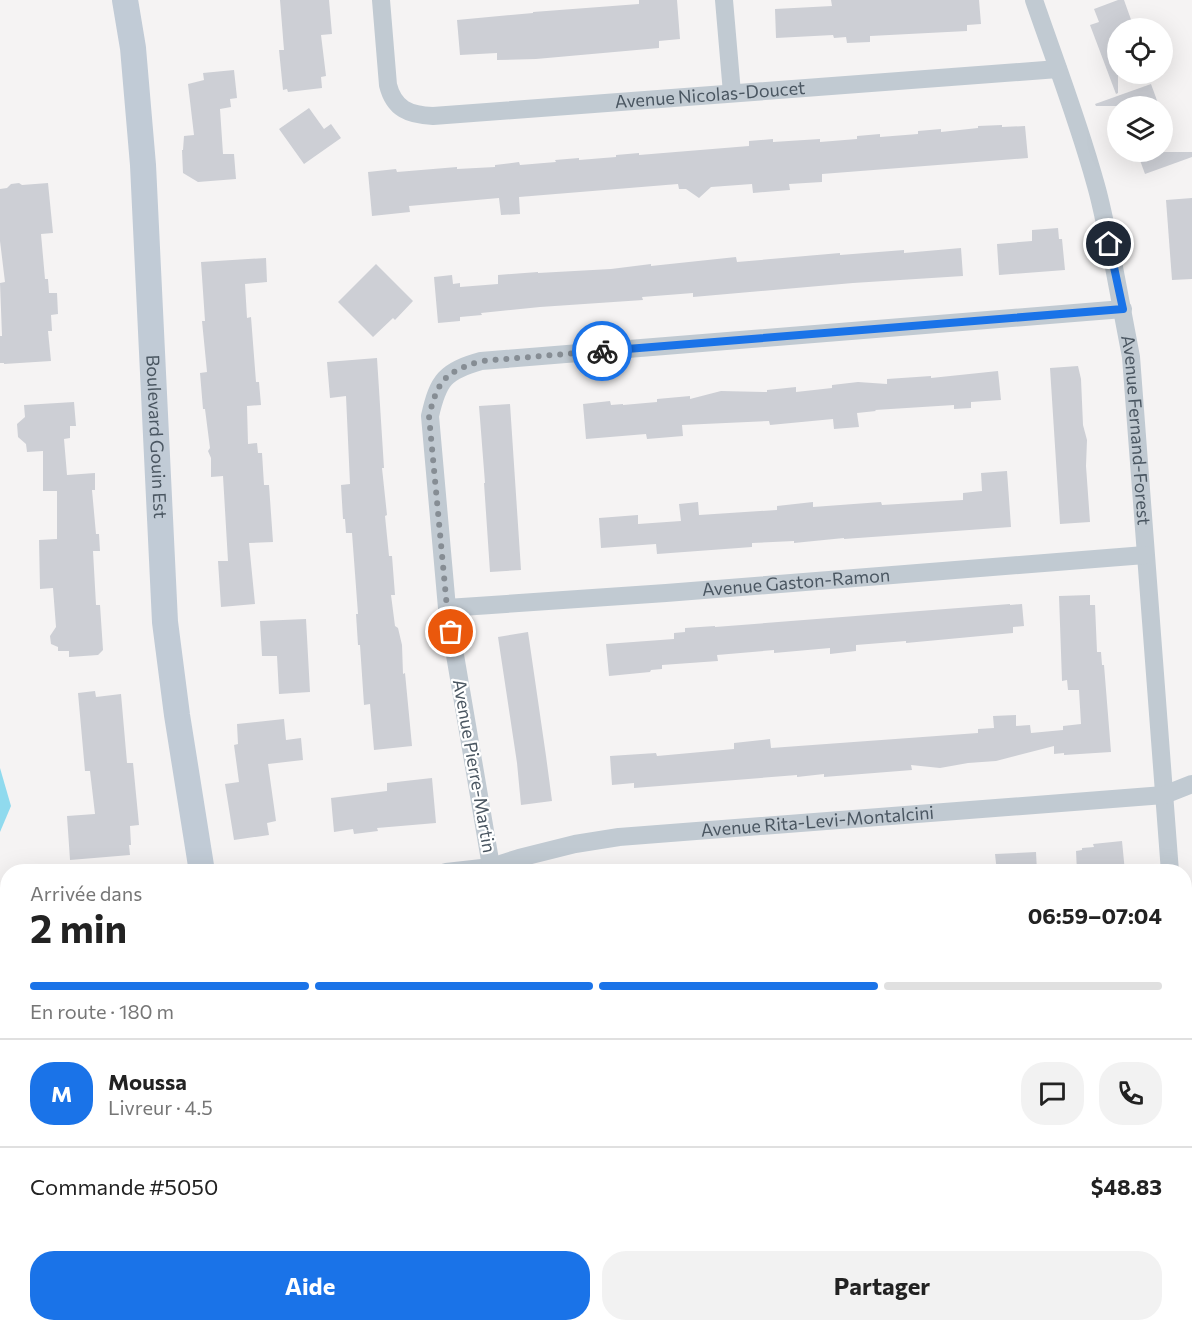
<!DOCTYPE html>
<html lang="fr">
<meta charset="utf-8">
<style>
:root{--surface:#fff;--page:#f2f2f2;--text:#222;--muted:#767676;--line:#e0e0e0;--accent:#1a73e8}
body{margin:0;font-family:Commissioner,sans-serif;background:var(--page);color:var(--text);height:100vh;display:flex;flex-direction:column;font-size:22px;white-space:nowrap}
*{box-sizing:border-box;margin:0}
p{font-size:20px;color:var(--muted)}
.icon{flex:none;width:33px;height:33px;fill:none;stroke:currentColor;stroke-width:2;stroke-linecap:round;stroke-linejoin:round}
.map{position:relative;flex:1;overflow:hidden}
.drawer{position:absolute;left:0px;top:864px;width:1192px;height:468px;display:flex;flex-direction:column;background:var(--surface);border-radius:24px 24px 0 0;box-shadow:0 6px 24px #0002}
.drawer>*{flex:none}
.tools{position:absolute;left:1107px;top:18px;display:grid;gap:12px}
.tools a{display:grid;place-items:center;width:66px;height:66px;border-radius:50%;background:var(--surface);box-shadow:0 6px 24px #0002;font-size:30px}
.pin{position:absolute;display:grid;place-items:center;width:51px;height:51px;color:#fff;margin:-26px;border:3px solid #fff;border-radius:50%;box-shadow:0 2px 6px #0007}
.courier{position:absolute;display:grid;place-items:center;width:60px;height:60px;margin:-30px;border:4px solid #1a73e8;border-radius:50%;background:#fff;color:#222;box-shadow:0 2px 8px #0007}
.overview em{font-style:normal;font-weight:700}
.overview div{display:flex;flex-direction:column-reverse}
.overview{display:flex;align-items:center;justify-content:space-between;height:102px;padding:0 30px}
h1{font-size:39px;font-weight:700;line-height:45px}
.bar{display:grid;grid-template-columns:repeat(4,1fr);gap:9px 6px;align-content:center;height:72px;padding:0 30px}
.bar i{height:8px;border-radius:4px;background:var(--line)}
.bar .current{background:var(--accent)}
.bar p{grid-column:span 4}
.line{display:flex;align-items:center;gap:15px;padding:0 30px;border-top:2px solid var(--line)}
.line div{flex:1}
.round{display:grid;place-items:center;flex:none;width:63px;height:63px;border-radius:24px;background:var(--page)}
.button{display:flex;gap:12px;margin-top:auto;padding:12px 30px}
.button a{flex:1;height:69px;border-radius:24px;background:var(--accent);color:#fff;font-size:24px;font-weight:700;line-height:69px;text-align:center}
.button a+a{background:var(--page);color:var(--text)}
.map>svg:first-child{display:block}
.green{fill:#c3f1d5}
.water{fill:#90daee}
.building{fill:#cdcfd5}
.lines{fill:none;stroke-linecap:round;stroke-linejoin:round}
.street{stroke:#c1cad2;stroke-width:18}
.secondary{stroke:#c1cbd6;stroke-width:26}
.done{stroke:#868d94;stroke-width:6;stroke-dasharray:0 10.8}
.route{stroke:#1a73e8;stroke-width:8}
.labels{text-anchor:middle;stroke-width:4.5;stroke-linejoin:round;paint-order:stroke}
.street-label{font-size:18px;fill:#4a5661;stroke:#fff}
</style>
<div class="map">
<svg width="1192" height="1332" viewBox="0 0 1192 1332">
<rect width="100%" height="100%" fill="#f5f3f3"/>
<path class="green" d="M311,1324l2,8h-197l-3,-7z"/>
<g class="water">
<path d="M0,768l11,38 -11,26z"/>
<path d="M0,1021l8,21v282l100,1 2,7h-110z"/>
</g>
<g class="building">
<path d="M280,0h49l3,34 -11,1 5,41 -5,1 1,11 -34,4 -1,-3 -4,1 -4,-40h5z"/>
<path d="M639,0h38l3,39 -21,2v7l-123,11 -39,1v-7l-37,2 -3,-35 76,-7v-1l106,-8z"/>
<path d="M831,0h148l2,24 -14,1v6l-97,5v6l-23,1 -1,-6 -12,1 -1,-3 -57,3 -1,-29 57,-3z"/>
<path d="M1118,0h6l10,28h-16v65l-2,1 -26,-69 9,-3 -5,-13z"/>
<path d="M234,70l3,28 -7,1 1,8 -11,2 3,45h11l2,25 -38,3 -15,-9 -1,-23h1l1,-14 10,-1 -6,-51 16,-4 -1,-7z"/>
<path d="M1151,84l8,22h-63l-1,-2z"/>
<path d="M309,108l15,21 7,-5 10,14 -37,26 -25,-35z"/>
<path d="M1002,125v2l23,-1 3,32 -206,16v8l-33,2 1,6 -37,3 -1,-9 -41,3 -12,11 -13,-9h-7l-1,-5 -159,13 1,17 -19,1 -2,-17 -90,8 1,6 -38,4 -4,-44 28,-3 1,3 60,-5v2l38,-2v-2l24,-3 1,3 36,-3 -1,-2 24,-2v2l37,-3v-2l23,-2v2l110,-9v-5l24,-2v3l47,-3v3l37,-3v-3l23,-2v3l38,-3v-3l23,-2v3l37,-4v-2z"/>
<path d="M1137,152h55v5l-47,17z"/>
<path d="M19,183l3,2 26,-2 5,50 -12,1 4,45h3l1,14h8l1,21 -7,1 1,16h-4l3,30 -47,3v-1h-4v-27h2l-2,-53 5,-1 -5,-41v-52l7,-1 4,-4z"/>
<path d="M1192,198v81l-20,1 -6,-80z"/>
<path d="M1058,228l1,11h3l3,31 -66,5 -2,-31 35,-3v-11z"/>
<path d="M961,248l2,28 -110,7 -160,14v-4l-51,4 1,3 -103,7 -59,6 1,2 -22,2v4l-22,2 -4,-46 18,-2 1,9 7,-1v4l38,-3v-9l40,-3v1l73,-4 40,-5v2l85,-9 1,5 103,-9v2l64,-5v3z"/>
<path d="M266,258l1,24 -22,2 2,34 4,-1 5,65h3l2,23 -14,1 1,38 9,-1 1,10h4l2,32h5l4,57 -24,1 6,61 -34,3 -3,-46h10l-5,-85 -12,1v-19l-3,-7 2,-3 -5,-39h-2l-3,-36 7,-1 -5,-51h3l-4,-59z"/>
<path d="M376,264l37,37 -18,19 -2,-2 -20,19 -35,-35z"/>
<path d="M377,358l7,110h-2l5,47 -2,1 4,40h3l3,39h-4l4,31 3,2 4,17 1,29 2,-1 7,73 -38,4 -4,-46 -6,1 -4,-60h-2l-2,-31h2l-6,-81h-6l-1,-14h-2l-2,-34 9,-1 -4,-88 -16,2 -3,-36z"/>
<path d="M1078,366l3,13 2,46 4,15 -1,26 4,56 -30,2 -10,-156z"/>
<path d="M998,371l3,29 -30,2v6l-17,1v-4l-79,5 1,1 -19,2 2,14 -25,2 -1,-10 -63,6 -1,-4 -87,4 1,11 -36,3 -1,-5 -60,5 -3,-35 27,-3 1,4 12,-1v1l34,-3v-3l33,-3v3l31,-8 46,1v-2l29,-3v5l36,-4v-3l26,-3 29,2v-5l44,-3v2z"/>
<path d="M74,402l2,24h-6v12l-6,1 3,36 28,-2v17h-3l4,44h3l1,17h-7l3,54h4l3,45 -5,5 -29,2v-6h-11v-4l-7,-3 -1,-8 6,-9 -3,-39 -13,1 -1,-49 18,-1v-48h-14v-40l-16,1 -1,-8 -8,-7 -1,-13 8,-7 -1,-12z"/>
<path d="M510,404l11,166 -31,2 -6,-89h1l-6,-77z"/>
<path d="M1007,471l4,56 -167,12v-1l-50,5v-2l-42,2v4l-95,7 -1,-10 -55,4 -2,-30 39,-3v9l43,-3 -2,-17 19,-2 1,13 78,-5v-4l36,-4v5l68,-5 1,3 81,-5v-7l19,-2 -1,-18z"/>
<path d="M1090,595v10h5l2,47h4l1,13h2l7,87 -47,3v-2l-10,1v-8l-58,15 -28,2 -28,5 -29,-3 1,5 -88,7v-3l-27,3v-2l-163,13v-5l-22,2 -2,-29 46,-3 1,3 77,-7v-6l36,-4 1,9 207,-15v-4l16,-1 -1,-12 23,-1v11l14,-1 1,8 32,-3v-4l18,-2 -2,-34h-11l-1,-10 -5,1 -3,-85z"/>
<path d="M1010,604v1l12,-1 2,22 -11,1v6l-107,10v-2l-50,4v6l-26,3v-6l-56,5v-3l-57,5 1,6 -56,4v4l-11,1 -1,2 -41,4 -3,-32 68,-5v-6l11,-1v-4l30,-2v1z"/>
<path d="M306,619l4,73 -31,2 -2,-38h-15l-2,-35z"/>
<path d="M528,632l18,124 6,45 -31,4 -4,-42 -19,-126z"/>
<path d="M95,691l1,6 25,-3 6,69h6l6,62 -9,1 1,19h-2l1,10 -60,5 -3,-44 28,-2 -5,-43h-5l-7,-78z"/>
<path d="M284,719l2,21 15,-2 2,22 -35,4 8,57 -9,2 2,12 -35,5 -9,-56 14,-2 -5,-37 4,-1 -1,-20z"/>
<path d="M432,778l4,45 -59,5 1,3 -24,3 -1,-5 -19,3 -3,-34 56,-7v-8z"/>
<path d="M1122,841l3,31h-48l-1,-21 6,-1v-2l12,-1 -1,-3z"/>
<path d="M1036,852l1,20h-40l-2,-18z"/>
</g>
<g class="lines">
<g class="street">
<path id="s1" d="M381,0l7,85c6,24 21,30 45,31l625,-47"/>
<path d="M724,0l8,93"/>
<path id="s2" d="M1034,0c21,61 44,120 61,182 8,27 12,53 18,80 6,32 12,63 18,95l39,515"/>
<path id="s3" d="M447,608l219,-15 479,-38"/>
<path id="s4" d="M446,872l45,-5 28,-9 56,-14 44,-7 545,-42 28,-11"/>
<path d="M492,872l-45,-264 -17,-192c8,-36 15,-45 51,-55l642,-52"/>
<path d="M1185,1068l7,93"/>
<path d="M585,1324l1,8"/>
<path d="M945,1324l1,8"/>
</g>
<g class="secondary">
<path id="s5" d="M125,0l8,48 10,117 22,457 12,93 25,157"/>
<path d="M310,1324l2,8"/>
</g>
</g>
<g class="lines">
<path class="done" d="M451,632l-4,-24 -18,-192c9,-36 16,-44 52,-55l121,-10"/>
<path class="route" d="M602,351l521,-42 -14,-65"/>
</g>
<g class="labels">
<g class="street-label">
<text dy="6" stroke="none"><textPath href="#s1" startOffset="423">Avenue Nicolas-Doucet</textPath></text>
<text dy="6" stroke="none"><textPath href="#s2" startOffset="444">Avenue Fernand-Forest</textPath></text>
<text dy="6" stroke="none"><textPath href="#s5" startOffset="438">Boulevard Gouin Est</textPath></text>
<text dy="6" stroke="none"><textPath href="#s3" startOffset="350">Avenue Gaston-Ramon</textPath></text>
<text transform="translate(474 766) rotate(80)" y="6">Avenue Pierre-Martin</text>
<text dy="6" stroke="none"><textPath href="#s4" startOffset="376">Avenue Rita-Levi-Montalcini</textPath></text>
</g>
</g>
</svg>
<div class="tools">
<a><svg class="icon" aria-label="locate" viewBox="0 0 24 24"><circle cx="12" cy="12" r="6"/><path d="M12 2v4M12 18v4M2 12h4M18 12h4"/></svg></a>
<a><svg class="icon" aria-label="layers" viewBox="0 0 24 24"><path d="M12 4l9 5-9 5-9-5zM3 14l9 5 9-5"/></svg></a>
</div>
<div class="pin" style="left:451px;top:632px;background:#ea580c"><svg class="icon" aria-label="bag" viewBox="0 0 24 24"><path d="M5 8h14l-1 12H6zM9 8a3 3 0 0 1 6 0"/></svg></div>
<div class="pin" style="left:1109px;top:244px;background:#1f2937"><svg class="icon" aria-label="home" viewBox="0 0 24 24"><path d="M3 11l9-7 9 7M6 9v11h12V9"/></svg></div>
<div class="courier" style="left:602px;top:351px"><svg class="icon" aria-label="bike" viewBox="0 0 24 24"><circle cx="6" cy="16" r="4"/><circle cx="18" cy="16" r="4"/><path d="M6 16l4-8h5l3 8M10 8l3 8H6M13 5h3"/></svg></div>
<section class="drawer">
<div class="overview"><div><h1>2 min</h1><p>Arrivée dans</p></div><em>06:59–07:04</em></div>
<div class="bar"><i class="current"></i><i class="current"></i><i class="current"></i><i></i><p>En route · 180 m</p></div>
<div class="line" style="height:108px"><b class="round" style="background:var(--accent);color:#fff">M</b><div><b>Moussa</b><p>Livreur · 4.5</p></div><a class="round"><svg class="icon" aria-label="chat" viewBox="0 0 24 24"><path d="M4 5h16v11H9l-5 4z"/></svg></a><a class="round"><svg class="icon" aria-label="phone" viewBox="0 0 24 24"><path d="M5 4h4l2 5-3 2q2 4 5 5l2-3 5 2v4C11 20 4 13 5 4z"/></svg></a></div>
<div class="line" style="height:78px"><div>Commande #5050</div><b>$48.83</b></div>
<div class="button"><a>Aide</a><a>Partager</a></div>
</section>
</div>
